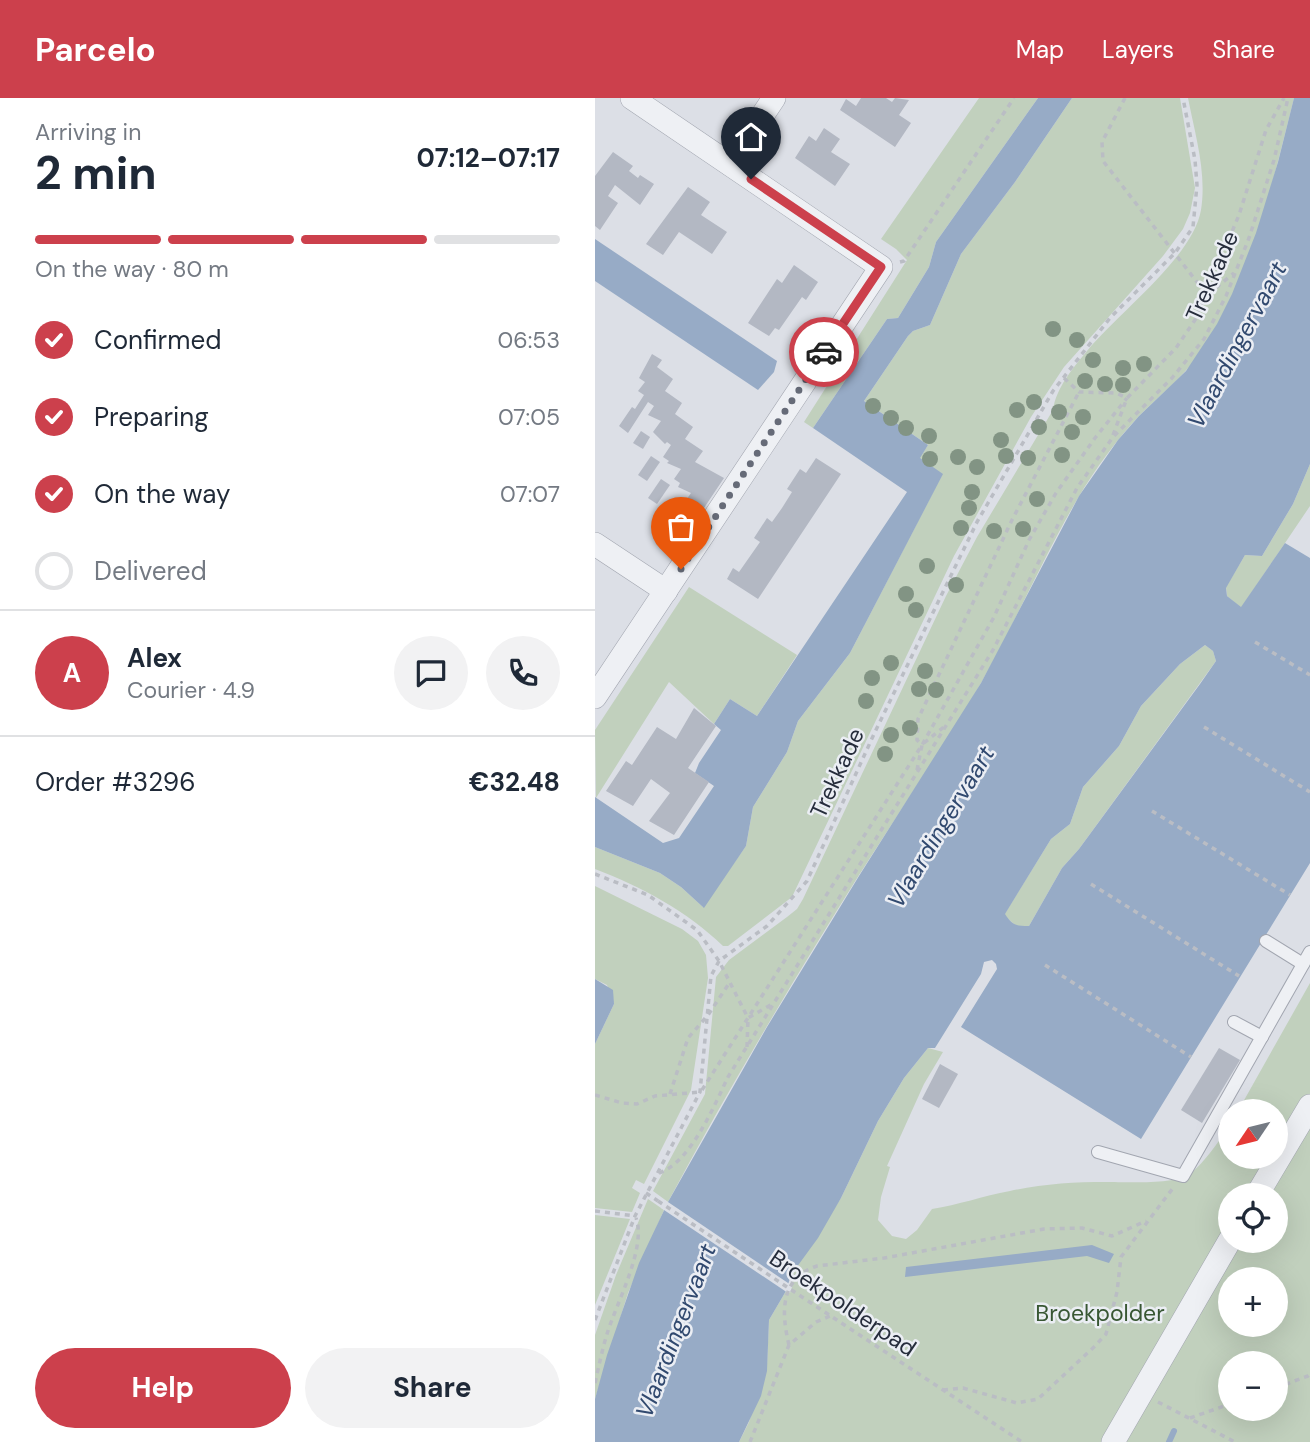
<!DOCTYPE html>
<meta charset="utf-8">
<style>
:root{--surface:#fff;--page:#f2f2f3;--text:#1f2937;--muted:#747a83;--line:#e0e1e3;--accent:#cc404c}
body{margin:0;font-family:"DM Sans",sans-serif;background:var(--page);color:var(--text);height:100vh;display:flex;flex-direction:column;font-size:26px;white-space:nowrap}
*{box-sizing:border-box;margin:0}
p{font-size:23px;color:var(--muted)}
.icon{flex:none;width:38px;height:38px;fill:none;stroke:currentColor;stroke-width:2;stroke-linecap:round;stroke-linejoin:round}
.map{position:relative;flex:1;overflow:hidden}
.panel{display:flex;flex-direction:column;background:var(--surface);width:595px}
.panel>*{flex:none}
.needle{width:46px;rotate:235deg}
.buttons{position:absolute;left:623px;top:1001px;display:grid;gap:14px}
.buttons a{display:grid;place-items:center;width:70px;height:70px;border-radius:50%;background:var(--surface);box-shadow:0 7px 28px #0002;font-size:35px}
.pin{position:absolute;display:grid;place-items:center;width:60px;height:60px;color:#fff;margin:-72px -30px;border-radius:50% 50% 50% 0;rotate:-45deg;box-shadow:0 0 7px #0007}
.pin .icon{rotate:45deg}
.courier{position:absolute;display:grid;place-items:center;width:70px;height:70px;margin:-35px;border:5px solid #cc404c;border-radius:50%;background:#fff;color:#222;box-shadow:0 2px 9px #0007}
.summary em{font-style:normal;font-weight:700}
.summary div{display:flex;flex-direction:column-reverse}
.summary{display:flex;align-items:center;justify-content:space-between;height:119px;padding:0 35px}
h1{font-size:46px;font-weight:700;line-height:52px}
.bar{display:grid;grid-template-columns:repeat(4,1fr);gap:10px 7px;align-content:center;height:84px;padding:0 35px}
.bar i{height:9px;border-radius:5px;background:var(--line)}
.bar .selected{background:var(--accent)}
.bar p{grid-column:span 4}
.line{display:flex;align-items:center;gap:18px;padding:0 35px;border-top:2px solid var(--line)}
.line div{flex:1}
.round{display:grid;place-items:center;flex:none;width:74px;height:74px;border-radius:37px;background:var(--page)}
ol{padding:0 35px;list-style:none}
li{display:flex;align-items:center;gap:21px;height:77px}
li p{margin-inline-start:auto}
li .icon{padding:7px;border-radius:50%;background:var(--accent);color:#fff;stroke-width:4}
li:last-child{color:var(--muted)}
li i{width:38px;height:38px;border:4px solid var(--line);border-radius:50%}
.primary-button{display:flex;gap:14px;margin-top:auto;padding:14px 35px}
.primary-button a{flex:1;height:80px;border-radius:42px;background:var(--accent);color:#fff;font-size:28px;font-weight:700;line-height:80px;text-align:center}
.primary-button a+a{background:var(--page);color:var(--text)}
header{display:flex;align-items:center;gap:42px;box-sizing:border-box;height:98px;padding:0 35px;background:var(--accent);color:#fff}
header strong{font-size:33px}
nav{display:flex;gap:38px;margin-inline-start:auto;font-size:24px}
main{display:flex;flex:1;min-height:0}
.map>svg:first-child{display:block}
.green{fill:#c1d0bd;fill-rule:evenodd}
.water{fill:#97abc6;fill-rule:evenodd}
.pier{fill:#dcdfe6}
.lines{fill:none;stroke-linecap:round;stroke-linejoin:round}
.stream{stroke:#97abc6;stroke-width:6}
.building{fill:#b3b8c3}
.service-casing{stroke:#a2a6b0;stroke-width:14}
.minor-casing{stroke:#a2a6b0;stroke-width:24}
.path{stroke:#babdc4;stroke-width:3.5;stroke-dasharray:5 5;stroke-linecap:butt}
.service{stroke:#eef0f4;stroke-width:12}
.minor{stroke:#eef0f4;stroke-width:23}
.path-bridge{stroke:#babdc4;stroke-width:3.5;stroke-dasharray:5 5;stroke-linecap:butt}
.tree{fill:#829484}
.done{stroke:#666b78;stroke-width:7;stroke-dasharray:0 12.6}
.route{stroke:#cc404c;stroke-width:9}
.labels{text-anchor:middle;stroke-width:5;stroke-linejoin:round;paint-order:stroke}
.street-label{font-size:23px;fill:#262d3c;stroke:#ebeef4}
.park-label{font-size:23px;fill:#385733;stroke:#ebeef4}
.water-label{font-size:24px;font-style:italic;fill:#31496f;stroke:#ebeef4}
</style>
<header>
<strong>Parcelo</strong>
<nav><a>Map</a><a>Layers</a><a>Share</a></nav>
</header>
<main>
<section class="panel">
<div class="summary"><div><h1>2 min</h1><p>Arriving in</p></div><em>07:12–07:17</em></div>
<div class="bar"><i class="selected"></i><i class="selected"></i><i class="selected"></i><i></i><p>On the way · 80 m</p></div>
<ol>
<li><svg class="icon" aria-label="check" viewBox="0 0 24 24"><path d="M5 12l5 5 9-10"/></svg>Confirmed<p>06:53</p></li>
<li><svg class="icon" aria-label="check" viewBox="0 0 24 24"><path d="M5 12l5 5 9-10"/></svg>Preparing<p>07:05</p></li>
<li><svg class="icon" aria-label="check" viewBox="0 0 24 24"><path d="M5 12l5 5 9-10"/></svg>On the way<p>07:07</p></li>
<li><i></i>Delivered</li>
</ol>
<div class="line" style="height:126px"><b class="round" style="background:var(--accent);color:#fff">A</b><div><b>Alex</b><p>Courier · 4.9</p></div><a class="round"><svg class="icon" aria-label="chat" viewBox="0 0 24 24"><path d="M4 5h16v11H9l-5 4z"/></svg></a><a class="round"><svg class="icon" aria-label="phone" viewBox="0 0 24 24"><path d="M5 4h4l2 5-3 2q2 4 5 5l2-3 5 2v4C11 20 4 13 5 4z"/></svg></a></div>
<div class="line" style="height:91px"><div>Order #3296</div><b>€32.48</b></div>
<div class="primary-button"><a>Help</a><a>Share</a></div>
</section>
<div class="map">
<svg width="715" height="1344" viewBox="0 0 715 1344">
<rect width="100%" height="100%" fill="#dcdfe6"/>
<g class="green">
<path d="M384,0h59l-102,144 -7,25 -31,51 -11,1 -74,109 -9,-6 103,-162 -11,-11 -15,-10z"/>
<path d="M477,0h108l15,90 -5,25 -7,16 -20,27 -99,111 -33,50 -77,139 -162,341 -64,49h-5c-36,-35 -81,-59 -128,-77v-22l65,26 21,14 22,20 43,-61 7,-39 34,-55 11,-31 52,-68 92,-178 -23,-17 9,-13 -64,-44 44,-65 5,-5 17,-6 31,-71 54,-72z"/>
<path d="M593,0h106c-22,87 -43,183 -96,258 -17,23 -38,39 -58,59 -23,24 -45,54 -62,83 -39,66 -68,138 -108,204 -36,58 -74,115 -111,173 -67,107 -132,216 -191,327l-15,-11 52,-97 11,-117 13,-17 58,-43 10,-8 6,-10 143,-303 31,-59 76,-127c3,-22 20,-42 34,-59 32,-39 106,-94 114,-141 6,-37 -6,-76 -13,-112z"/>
<path d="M715,366v42l-69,102 -14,-12 -1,-9 19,-32 17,1 31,-52z"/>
<path d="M94,489l108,68 -40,61 -27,-17 -16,25 -45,-42 -73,116 -1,-68z"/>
<path d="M610,547l8,6 3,10 -137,188 -17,19 -33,58h-13l-12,-11 47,-76 19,-15 13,-37 36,-41 22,-40 39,-42z"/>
<path d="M0,788l87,43 16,12 8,14 2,23 -17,112 -47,94 -8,-4 -4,8 8,5 -8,19 -37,-4v-164l19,-40 -7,-19 -12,-6z"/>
<path d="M715,885v459h-571l10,-20 18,-57 2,-45 17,-29 4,2 3,-9 -2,-9 50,-77 37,-77 26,-43 24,-30 15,4 -19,32 -37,82 3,1 -9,30 -3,23 14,16 14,3 11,-9 15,-21c26,-4 51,-13 78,-18 31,-7 64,-9 96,-9 18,0 70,3 84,-8 14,-11 31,-35 40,-50v33h46v-46h-38zM635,1097h46v46h-46zM635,1181h46v46h-46zM635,1265h46v46h-46z"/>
<path d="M53,1101l16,11 -36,83 -33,106v-64l21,-60z"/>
<path d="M0,1117l35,4 -35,86z"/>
</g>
<g class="water">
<path d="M443,0h34l-57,84 -54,72 -31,71 -17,6 -5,5 -44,65 64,44 -8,13 23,16 -93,179 -52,68 -11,31 -34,55 -7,39 -42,62 -23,-21 -21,-14 -65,-26v-50l68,46 16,-5 35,-52 -19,-13 4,-10 22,-33 -7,-6 16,-25 27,17 150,-224 -94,-64 74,-109 11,-1 31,-51 7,-25z"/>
<path d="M699,0h16v366l-17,40 -31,52 -17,-1 -19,33 1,8 14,11 44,-64 25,15v305l-169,276 -180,-112 36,-58 -1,-5 -4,-4 -8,2 -3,12 -46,74h-7l-24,30 -26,43 -37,77 -23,40 -27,37 -5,16 -17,29 -2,51 -6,25 -22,46h-144v-43l12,-44 32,-92 29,-61 99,-175 92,-151 122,-193 98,-187 39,-56 21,-24 47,-45 31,-47 15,-30 24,-61 22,-71zM610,547l8,6 3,10 -16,23 -121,165 -17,19 -33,58c-13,0 -17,-1 -24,-12l46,-75 19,-15 13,-37 36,-41 22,-40 39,-42z"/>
<path d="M0,141l182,122 -3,11 -16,18 -163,-109z"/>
<path d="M0,881l18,11 1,14 -19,40z"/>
<path d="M497,1147l22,9 -5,9 -22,-7 -182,21 1,-10z"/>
</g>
<path class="pier" d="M70,1102l126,85 -3,8 -127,-85z"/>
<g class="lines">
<path class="stream" d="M574,1344l5,-11"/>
</g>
<g class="building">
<path d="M266,0h25l6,4 3,-4 14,2 -10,15 12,8 -16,24 -55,-37 6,-11 10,7z"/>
<path d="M229,30l16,11 -9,13 19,12 -15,22 -40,-28 14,-22 7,5z"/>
<path d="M18,54l20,14 -4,5 9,7 2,-3 14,9 -14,21 -25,-20 -7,11 10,7 -18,27 -5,-4v-50z"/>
<path d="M93,89l22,15 -9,13 26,17 -15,22 -33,-22 -16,23 -17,-11z"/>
<path d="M199,167l24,17 -12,18 -4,-3 -23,33 -4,-2 -6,8 -21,-13 29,-44 5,4z"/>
<path d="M57,256l10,6 -5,7 16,12 -8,12 17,12 -7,11 18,13 -8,12 18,12 -8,11 29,16 -34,51 -16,-11 -7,10 -9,-6 13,-19 9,6 11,-16 -13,-6 2,-4 -6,-4 7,-10 -14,-6 2,-2 -6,-4 8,-12 -4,-3 -2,2 -12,-12 8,-11 -13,-6 6,-9 -6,-4 -20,31 -9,-7 13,-19 3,2 9,-14 -6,-4 7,-9 -6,-4z"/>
<path d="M46,333l9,6 -7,12 -10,-6z"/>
<path d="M56,358l9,6 -13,19 -9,-6z"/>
<path d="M221,360l25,16 -83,125 -31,-20 6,-11 6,4 21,-30 -6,-4 13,-20 5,4 10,-14 10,-16 -5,-3 13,-20 6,4z"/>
<path d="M66,381l9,6 -13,19 -9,-6z"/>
<path d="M99,610l22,18 -28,42 21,14 -35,53 -25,-14 21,-28 -19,-14 -18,27 -27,-15 20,-30 6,4 25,-38 19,12z"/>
<path d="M624,950l21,12 -38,63 -21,-13z"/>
<path d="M345,966l18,10 -19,34 -17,-9z"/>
</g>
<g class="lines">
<defs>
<g id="service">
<path d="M671,843l37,23"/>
<path d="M639,924l28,15"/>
<path d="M503,1054l85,24 127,-224"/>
</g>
<g id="minor">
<path d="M135,66l44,-66"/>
<path d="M0,446l71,47"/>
<path d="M0,599l286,-430 -249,-169"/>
<path d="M662,1097l53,-89"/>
<path d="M518,1344l117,-202"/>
</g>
</defs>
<use href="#service" class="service-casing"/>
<use href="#minor" class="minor-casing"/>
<g class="path">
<path d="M530,0l-23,44 1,19 104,134 27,-22"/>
<path d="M305,164l4,-1 110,-163"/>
<path d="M469,280l15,14 37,1 11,5"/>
<path d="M518,337l14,-37 49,-50 19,-28 44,-105 27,-85 18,-32"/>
<path d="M660,544l55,33"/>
<path d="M609,629l106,65"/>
<path d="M329,645l21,-17"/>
<path d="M322,672l5,-25 -5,-5 1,-21 94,-199 67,-128"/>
<path d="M557,713l138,84"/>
<path d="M0,776l53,21 49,35 22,31 29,57"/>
<path d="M496,786l148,92"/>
<path d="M450,867l146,92"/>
<path d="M152,949l1,-29 26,-15"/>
<path d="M107,992l220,-345 72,-128 35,-77 27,-47 39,-55 32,-40"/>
<path d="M75,996l18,-56 20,-23 22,-33"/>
<path d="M0,997l27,8 15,1 18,-8 45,-4"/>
<path d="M64,1075c32,-11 55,-67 69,-96l265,-427 84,-162 36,-51 59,-59 32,-39 22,-43 23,-58 25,-78 14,-62"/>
<path d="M51,1095l12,8"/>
<path d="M0,1113l40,5"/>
<path d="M213,1203l214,141"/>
<path d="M0,1222l40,-104 65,-124 11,-116 8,-15 48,-35 40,-45 67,-147 103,-212 76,-131 57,-73 65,-65 18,-26 4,-42 -2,-25 -12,-62"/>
<path d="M194,1247c-8,-33 -9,-67 28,-79l67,-8 160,-29 38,-1 30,8 34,-15"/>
<path d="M0,1285c4,-17 7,-33 12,-49 9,-30 40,-87 29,-116"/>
<path d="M681,1290l32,-12 2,-2"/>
<path d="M348,1292l20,-2 54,15 21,-4 56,-52 12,-13 11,-42 4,-35 52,-69"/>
<path d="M563,1304l77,40"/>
<path d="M595,1320l40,-14"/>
<path d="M155,1344l39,-97 27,-23 14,-6"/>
</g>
<use href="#service" class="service"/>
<use href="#minor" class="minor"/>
<path class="path-bridge" d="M63,1103l150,100"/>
</g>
<g class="tree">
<circle cx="458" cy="231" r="8"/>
<circle cx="482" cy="242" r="8"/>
<circle cx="498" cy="262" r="8"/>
<circle cx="549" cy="266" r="8"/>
<circle cx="528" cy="270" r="8"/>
<circle cx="490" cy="283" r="8"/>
<circle cx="510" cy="286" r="8"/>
<circle cx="528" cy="287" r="8"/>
<circle cx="439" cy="304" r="8"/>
<circle cx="278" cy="308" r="8"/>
<circle cx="422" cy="312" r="8"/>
<circle cx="464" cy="314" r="8"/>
<circle cx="488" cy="319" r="8"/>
<circle cx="296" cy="320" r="8"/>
<circle cx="444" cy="329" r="8"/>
<circle cx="311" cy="330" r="8"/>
<circle cx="477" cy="334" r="8"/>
<circle cx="334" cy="338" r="8"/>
<circle cx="406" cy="342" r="8"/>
<circle cx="467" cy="357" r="8"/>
<circle cx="411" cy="358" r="8"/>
<circle cx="363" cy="359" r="8"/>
<circle cx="433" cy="360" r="8"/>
<circle cx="335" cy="361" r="8"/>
<circle cx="382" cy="369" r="8"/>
<circle cx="377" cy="394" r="8"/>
<circle cx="442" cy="401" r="8"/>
<circle cx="374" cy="410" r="8"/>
<circle cx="366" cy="430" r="8"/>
<circle cx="428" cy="431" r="8"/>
<circle cx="399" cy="433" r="8"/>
<circle cx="332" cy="468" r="8"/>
<circle cx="361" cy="487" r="8"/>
<circle cx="311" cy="496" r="8"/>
<circle cx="321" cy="512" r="8"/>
<circle cx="296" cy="565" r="8"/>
<circle cx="330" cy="573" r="8"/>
<circle cx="277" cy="580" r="8"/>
<circle cx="324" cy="591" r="8"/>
<circle cx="341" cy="592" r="8"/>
<circle cx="271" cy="603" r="8"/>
<circle cx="315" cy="630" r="8"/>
<circle cx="296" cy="637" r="8"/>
<circle cx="290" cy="656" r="8"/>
</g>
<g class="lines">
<path class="done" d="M86,471l143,-217"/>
<path class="route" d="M156,81l130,88 -57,85"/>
</g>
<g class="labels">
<g class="street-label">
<text transform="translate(617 178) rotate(-66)" y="8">Trekkade</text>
<text transform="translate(242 675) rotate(-65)" y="8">Trekkade</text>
<text transform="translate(248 1205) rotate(34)" y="8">Broekpolderpad</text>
</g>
<g class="park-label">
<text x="505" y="1223">Broekpolder</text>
</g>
<g class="water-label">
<text transform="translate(642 247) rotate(-62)" y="8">Vlaardingervaart</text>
<text transform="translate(346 729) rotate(-59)" y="8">Vlaardingervaart</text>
<text transform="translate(81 1233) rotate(-69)" y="8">Vlaardingervaart</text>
</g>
</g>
</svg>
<div class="buttons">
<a><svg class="needle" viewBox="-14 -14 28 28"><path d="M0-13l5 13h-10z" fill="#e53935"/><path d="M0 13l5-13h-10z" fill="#747a83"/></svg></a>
<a><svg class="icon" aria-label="locate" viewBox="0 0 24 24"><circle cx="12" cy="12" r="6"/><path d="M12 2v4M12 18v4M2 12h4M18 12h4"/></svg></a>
<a>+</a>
<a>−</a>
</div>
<div class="pin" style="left:86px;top:471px;background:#ea580c"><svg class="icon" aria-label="bag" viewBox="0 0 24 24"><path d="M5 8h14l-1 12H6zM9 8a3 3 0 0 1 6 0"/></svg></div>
<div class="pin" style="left:156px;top:81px;background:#1f2937"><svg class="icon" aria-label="home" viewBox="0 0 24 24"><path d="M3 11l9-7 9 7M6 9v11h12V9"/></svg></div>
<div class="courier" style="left:229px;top:254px"><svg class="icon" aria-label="car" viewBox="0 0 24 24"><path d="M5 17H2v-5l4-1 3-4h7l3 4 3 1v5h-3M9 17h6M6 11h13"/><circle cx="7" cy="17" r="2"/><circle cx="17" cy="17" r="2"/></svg></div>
</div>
</main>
